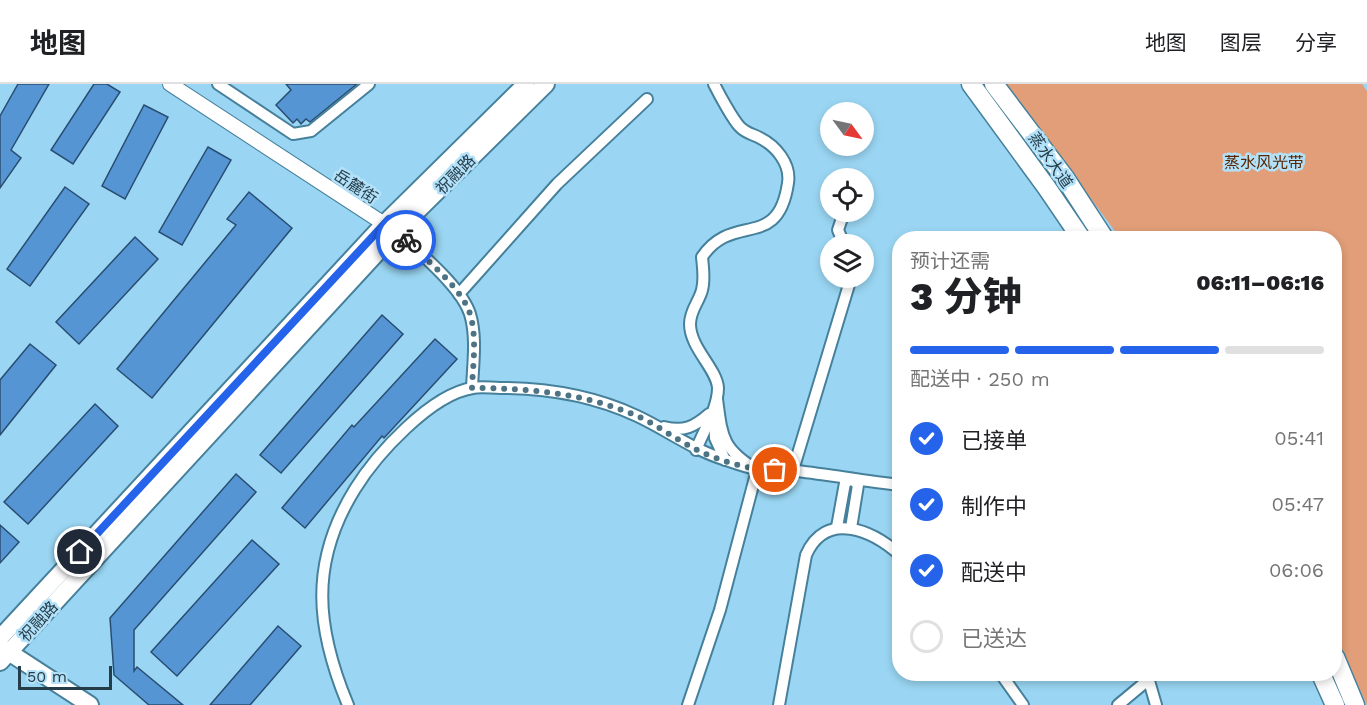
<!DOCTYPE html>
<html lang="zh">
<meta charset="utf-8">
<style>
:root{--surface:#fff;--page:#f2f2f2;--text:#202124;--muted:#757577;--line:#e0e0e0;--accent:#2563eb}
body{margin:0;font-family:"Work Sans","Noto Sans SC",sans-serif;background:var(--page);color:var(--text);height:100vh;display:flex;flex-direction:column;font-size:22px;white-space:nowrap}
*{box-sizing:border-box;margin:0}
p{font-size:20px;color:var(--muted)}
.icon{flex:none;width:33px;height:33px;fill:none;stroke:currentColor;stroke-width:2;stroke-linecap:round;stroke-linejoin:round}
.map{position:relative;flex:1;overflow:hidden}
.details{position:absolute;left:892px;top:147px;width:450px;height:450px;display:flex;flex-direction:column;background:var(--surface);border-radius:24px;box-shadow:0 3px 9px #0003}
.details>*{flex:none}
.needle{width:39px;rotate:123deg}
.controls{position:absolute;left:820px;top:18px;display:grid;gap:12px}
.controls a{display:grid;place-items:center;width:54px;height:54px;border-radius:50%;background:var(--surface);box-shadow:0 3px 9px #0003;font-size:30px}
.scale{position:absolute;left:18px;bottom:15px;width:94px;box-sizing:border-box;padding-left:6px;border:3px solid #253d49;border-top:0;font-size:16px;line-height:21px;white-space:nowrap;color:#253d49;-webkit-text-stroke:4px #b2e1f9;paint-order:stroke}
.pin{position:absolute;display:grid;place-items:center;width:51px;height:51px;color:#fff;margin:-26px;border:3px solid #fff;border-radius:50%;box-shadow:0 2px 6px #0007}
.courier{position:absolute;display:grid;place-items:center;width:60px;height:60px;margin:-30px;border:4px solid #2563eb;border-radius:50%;background:#fff;color:#222;box-shadow:0 2px 8px #0007}
.headline em{font-style:normal;font-weight:800}
.headline div{display:flex;flex-direction:column-reverse}
.headline{display:flex;align-items:center;justify-content:space-between;height:102px;padding:0 18px}
h1{font-size:39px;font-weight:800;line-height:45px}
.bar{display:grid;grid-template-columns:repeat(4,1fr);gap:9px 6px;align-content:center;height:72px;padding:0 18px}
.bar i{height:8px;border-radius:4px;background:var(--line)}
.bar .current{background:var(--accent)}
.bar p{grid-column:span 4}
ol{padding:0 18px;list-style:none}
li{display:flex;align-items:center;gap:18px;height:66px}
li p{margin-inline-start:auto}
li .icon{padding:6px;border-radius:50%;background:var(--accent);color:#fff;stroke-width:4}
li:last-child{color:var(--muted)}
li i{width:33px;height:33px;border:3px solid var(--line);border-radius:50%}
header{display:flex;align-items:center;gap:36px;box-sizing:border-box;height:84px;padding:0 30px;background:var(--surface);border-bottom:2px solid var(--line)}
header strong{font-size:28px}
nav{display:flex;gap:33px;margin-inline-start:auto;font-size:21px}
.map>svg:first-child{display:block}
.green{fill:#e19e78}
.building{fill:#5595d4;stroke:#294d71;stroke-width:1.5}
.lines{fill:none;stroke-linecap:round;stroke-linejoin:round}
.minor-casing{stroke:#46809b;stroke-width:14}
.tertiary-casing{stroke:#46809b;stroke-width:16}
.secondary-casing{stroke:#46809b;stroke-width:20}
.primary-casing{stroke:#46809b;stroke-width:21}
.minor{stroke:#fff;stroke-width:10}
.tertiary{stroke:#fff;stroke-width:14}
.secondary{stroke:#fff;stroke-width:16}
.primary{stroke:#fff;stroke-width:18}
.done{stroke:#4e7384;stroke-width:6;stroke-dasharray:0 10.8}
.route{stroke:#2563eb;stroke-width:8}
.labels{text-anchor:middle;stroke-width:5;stroke-linejoin:round;paint-order:stroke}
.street-label{font-size:16px;fill:#253d49;stroke:#b2e1f9}
.park-label{font-size:16px;fill:#5a2702;stroke:#b2e1f9}
</style>
<header>
<strong>地图</strong>
<nav><a>地图</a><a>图层</a><a>分享</a></nav>
</header>
<div class="map">
<svg width="1367" height="621" viewBox="0 0 1367 621">
<rect width="100%" height="100%" fill="#9ad6f3"/>
<path class="green" d="M1006,0h356l5,7v614l-32,-69v-398h-215z"/>
<g class="building">
<path d="M18,0h31l-38,66 10,8 -21,30v-72z"/>
<path d="M94,0h13l13,8 -47,72 -22,-14z"/>
<path d="M286,0h71l-47,38 -4,-3 -5,5 -4,-5 -4,4 -17,-18 15,-15z"/>
<path d="M144,21l24,12 -43,82 -23,-13z"/>
<path d="M208,63l23,13 -49,85 -23,-13z"/>
<path d="M65,103l24,17 -59,82 -23,-17z"/>
<path d="M249,108l43,36 -140,170 -35,-29 119,-144 -9,-6z"/>
<path d="M135,153l23,22 -79,85 -23,-22z"/>
<path d="M382,231l21,19 -122,139 -21,-18z"/>
<path d="M435,255l22,20 -73,79 -2,-2 -77,92 -23,-20 70,-83 2,2z"/>
<path d="M30,260l26,21 -56,70v-55z"/>
<path d="M95,320l23,22 -90,98 -24,-22z"/>
<path d="M236,390l20,18 -122,138v41l3,-4 46,38h-34l-35,-30 -4,-57z"/>
<path d="M0,441l19,17 -19,21z"/>
<path d="M252,456l27,24 -102,112 -26,-24z"/>
<path d="M278,542l23,20 -51,59h-40z"/>
</g>
<g class="lines">
<defs>
<g id="minor">
<path d="M218,0l75,50 18,-3 58,-47"/>
<path d="M844,128l-6,18 6,14"/>
<path d="M397,147c21,21 64,55 73,83 7,23 3,50 2,74"/>
<path d="M459,210l98,-110 90,-85"/>
<path d="M714,328l1,26 10,22"/>
<path d="M664,343c20,5 30,0 45,-13"/>
<path d="M696,366c7,-18 22,-42 22,-62 -1,-19 -28,-40 -28,-64 0,-14 9,-22 12,-34 3,-11 1,-22 0,-33 31,-46 76,-5 86,-74 3,-19 -12,-37 -28,-45 -7,-4 -13,-4 -20,-11 -7,-7 -21,-33 -26,-43"/>
<path d="M793,386l58,-192"/>
<path d="M837,443l8,-44 7,-4 6,6 -7,43"/>
<path d="M1001,590l22,31"/>
<path d="M1147,590l9,31"/>
<path d="M348,621c-32,-77 -39,-142 7,-216 21,-34 76,-95 118,-101 8,-2 18,0 27,0 47,0 94,8 137,28 30,14 56,34 89,44 9,3 20,7 30,9 13,3 27,0 41,2 34,4 68,10 103,14"/>
<path d="M688,621l32,-95 37,-140c-35,-21 -35,-33 -40,-71"/>
<path d="M779,621l27,-150c20,-45 66,-25 94,0"/>
<path d="M1118,621l30,-25"/>
</g>
<path id="tertiary" d="M170,0l222,145"/>
<g id="secondary">
<path d="M0,554l384,-414 142,-140"/>
<path d="M1,563l89,58"/>
<path d="M0,578l397,-431 149,-147"/>
</g>
<g id="primary">
<path d="M971,0l76,104 34,50"/>
<path d="M994,0l71,94 39,60"/>
<path d="M1335,573l20,48"/>
<path d="M1321,590l14,31"/>
</g>
</defs>
<use href="#minor" class="minor-casing"/>
<use href="#tertiary" class="tertiary-casing"/>
<use href="#secondary" class="secondary-casing"/>
<use href="#primary" class="primary-casing"/>
<use href="#minor" class="minor"/>
<use href="#tertiary" class="tertiary"/>
<use href="#secondary" class="secondary"/>
<use href="#primary" class="primary"/>
</g>
<g class="lines">
<path class="done" d="M406,156c20,20 56,48 64,74 7,22 3,50 2,74 57,0 110,5 163,27 21,9 40,24 60,34 24,12 54,21 80,21"/>
<path class="route" d="M80,468l309,-333 17,21"/>
</g>
<g class="labels">
<g class="street-label">
<text transform="translate(1051 76) rotate(55)" y="6">蒸水大道</text>
<text transform="translate(455 90) rotate(-45)" y="6">祝融路</text>
<text transform="translate(356 102) rotate(33)" y="6">岳麓街</text>
<text transform="translate(38 537) rotate(-47)" y="6">祝融路</text>
</g>
<g class="park-label">
<text x="1264" y="84">蒸水风光带</text>
</g>
</g>
</svg>
<div class="controls">
<a><svg class="needle" viewBox="-14 -14 28 28"><path d="M0-13l5 13h-10z" fill="#e53935"/><path d="M0 13l5-13h-10z" fill="#757577"/></svg></a>
<a><svg class="icon" aria-label="locate" viewBox="0 0 24 24"><circle cx="12" cy="12" r="6"/><path d="M12 2v4M12 18v4M2 12h4M18 12h4"/></svg></a>
<a><svg class="icon" aria-label="layers" viewBox="0 0 24 24"><path d="M12 4l9 5-9 5-9-5zM3 14l9 5 9-5"/></svg></a>
</div>
<div class="scale">50 m</div>
<div class="pin" style="left:775px;top:386px;background:#ea580c"><svg class="icon" aria-label="bag" viewBox="0 0 24 24"><path d="M5 8h14l-1 12H6zM9 8a3 3 0 0 1 6 0"/></svg></div>
<div class="pin" style="left:80px;top:468px;background:#1f2937"><svg class="icon" aria-label="home" viewBox="0 0 24 24"><path d="M3 11l9-7 9 7M6 9v11h12V9"/></svg></div>
<div class="courier" style="left:406px;top:156px"><svg class="icon" aria-label="bike" viewBox="0 0 24 24"><circle cx="6" cy="16" r="4"/><circle cx="18" cy="16" r="4"/><path d="M6 16l4-8h5l3 8M10 8l3 8H6M13 5h3"/></svg></div>
<section class="details">
<div class="headline"><div><h1>3 分钟</h1><p>预计还需</p></div><em>06:11–06:16</em></div>
<div class="bar"><i class="current"></i><i class="current"></i><i class="current"></i><i></i><p>配送中 · 250 m</p></div>
<ol>
<li><svg class="icon" aria-label="check" viewBox="0 0 24 24"><path d="M5 12l5 5 9-10"/></svg>已接单<p>05:41</p></li>
<li><svg class="icon" aria-label="check" viewBox="0 0 24 24"><path d="M5 12l5 5 9-10"/></svg>制作中<p>05:47</p></li>
<li><svg class="icon" aria-label="check" viewBox="0 0 24 24"><path d="M5 12l5 5 9-10"/></svg>配送中<p>06:06</p></li>
<li><i></i>已送达</li>
</ol>
</section>
</div>
